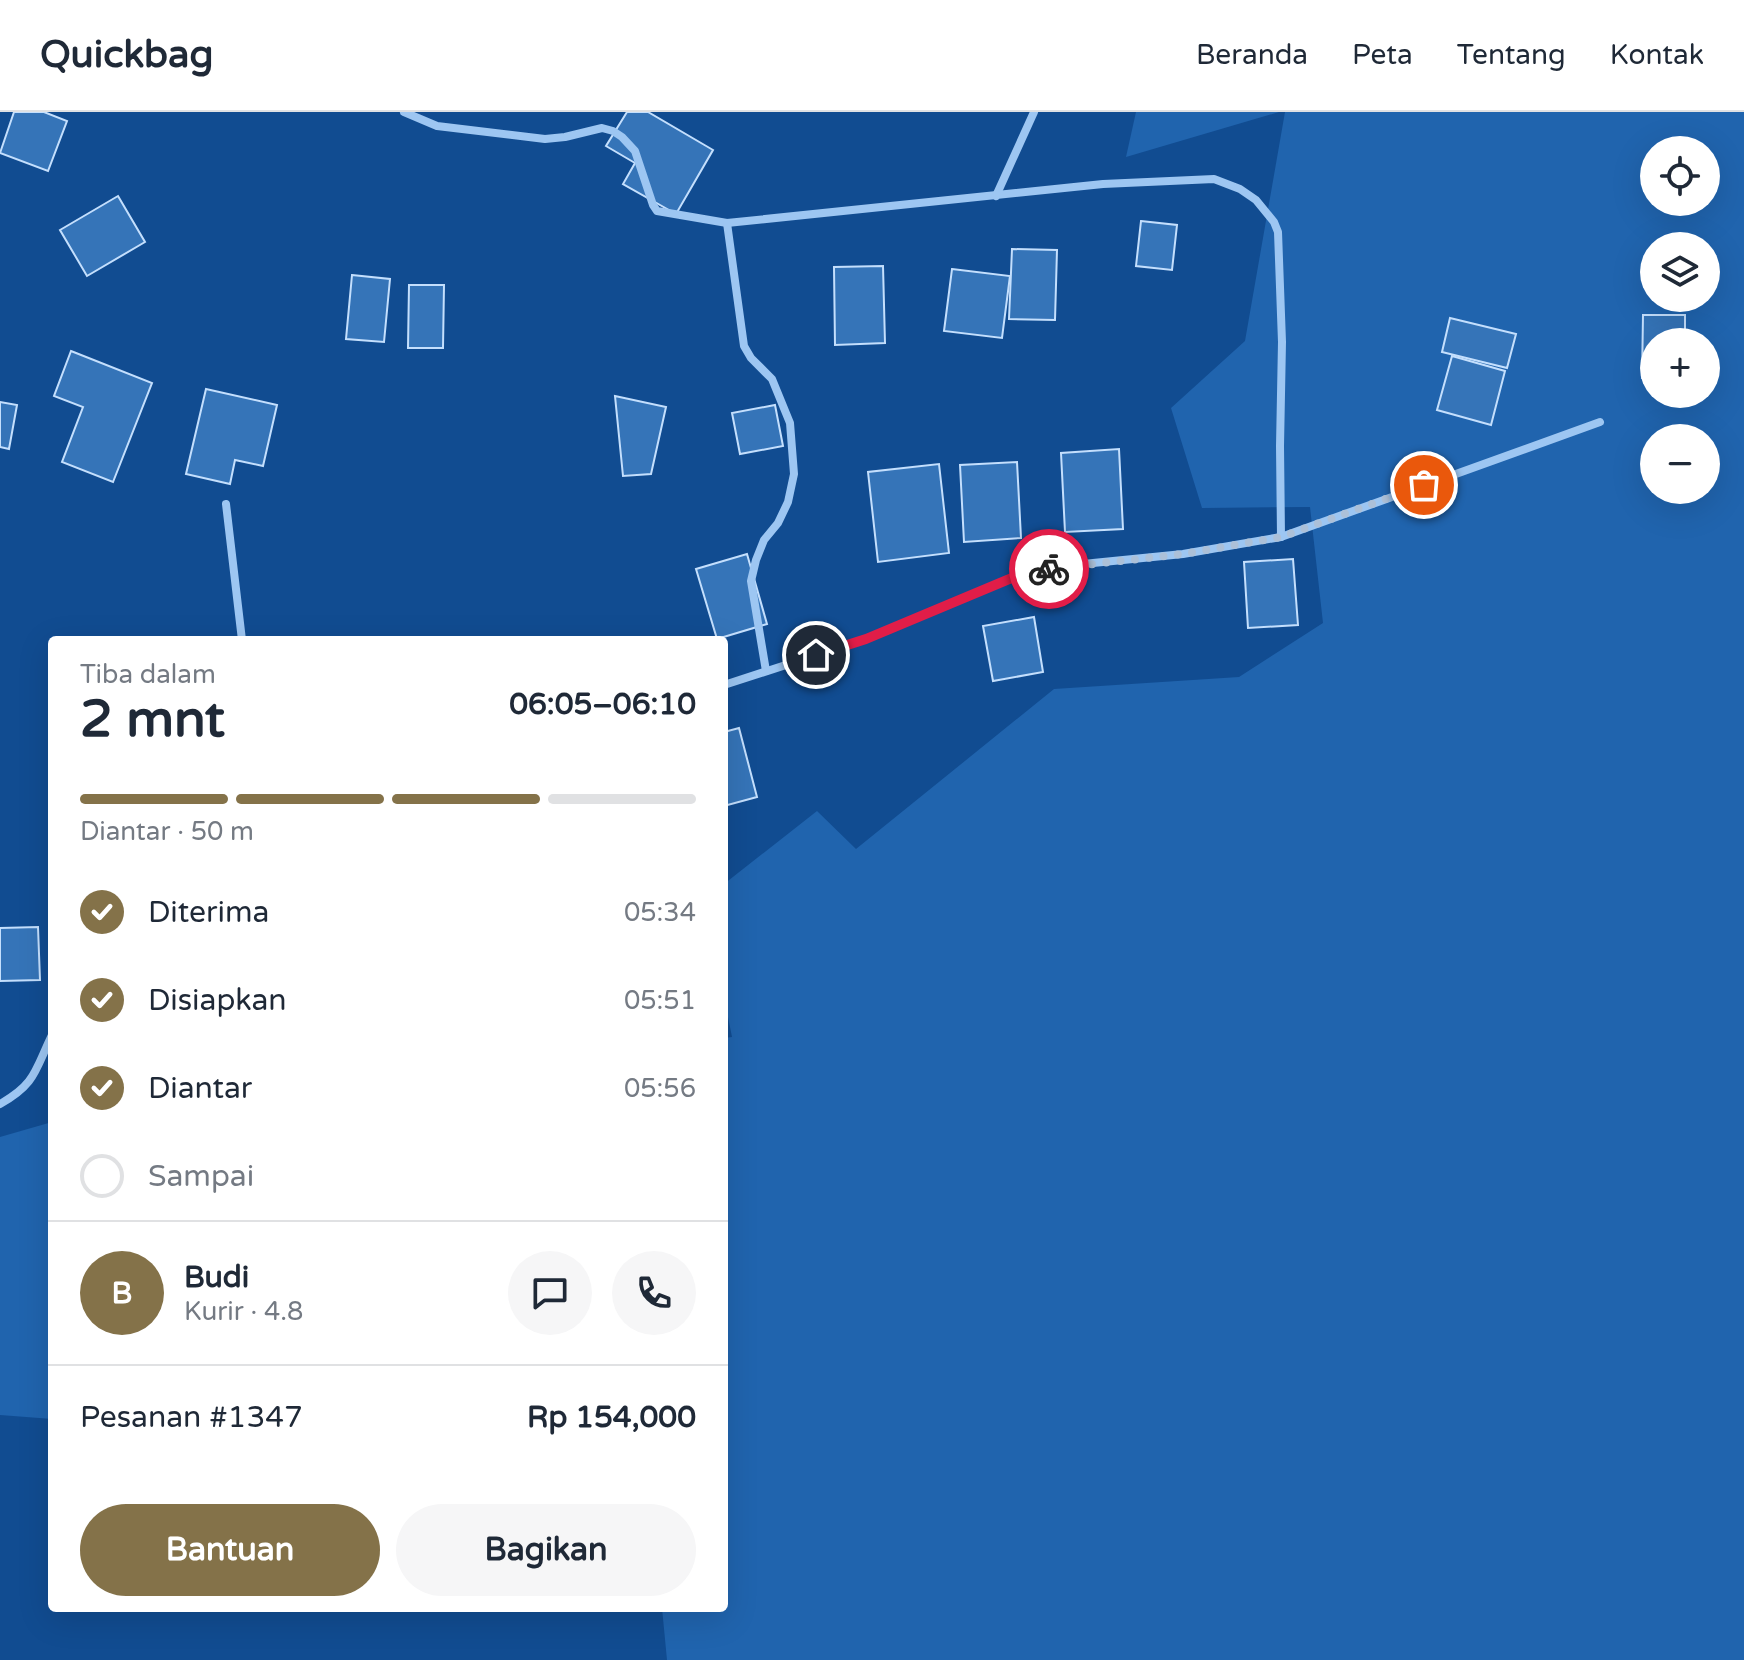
<!DOCTYPE html>
<html lang="id">
<meta charset="utf-8">
<style>
:root{--surface:#fff;--page:#f6f6f7;--text:#1f2937;--muted:#747a83;--line:#e0e1e3;--accent:#847249}
body{margin:0;font-family:"Varela Round",sans-serif;background:var(--page);color:var(--text);height:100vh;display:flex;flex-direction:column;font-size:30px;white-space:nowrap}
*{box-sizing:border-box;margin:0}
p{font-size:26px;color:var(--muted)}
.icon{flex:none;width:44px;height:44px;fill:none;stroke:currentColor;stroke-width:2;stroke-linecap:round;stroke-linejoin:round}
.map{position:relative;flex:1;overflow:hidden}
.details{position:absolute;left:48px;top:524px;width:680px;height:976px;display:flex;flex-direction:column;background:var(--surface);border-radius:8px;box-shadow:0 8px 32px #0002}
.details>*{flex:none}
.controls{position:absolute;left:1640px;top:24px;display:grid;gap:16px}
.controls a{display:grid;place-items:center;width:80px;height:80px;border-radius:50%;background:var(--surface);box-shadow:0 8px 32px #0002;font-size:40px}
.pin{position:absolute;display:grid;place-items:center;width:68px;height:68px;color:#fff;margin:-34px;border:4px solid #fff;border-radius:50%;box-shadow:0 2px 8px #0007}
.courier{position:absolute;display:grid;place-items:center;width:80px;height:80px;margin:-40px;border:6px solid #e11d48;border-radius:50%;background:#fff;color:#222;box-shadow:0 2px 10px #0007}
.overview em{font-style:normal;font-weight:700}
.overview div{display:flex;flex-direction:column-reverse}
.overview{display:flex;align-items:center;justify-content:space-between;height:136px;padding:0 32px}
h1{font-size:52px;font-weight:700;line-height:60px}
.bar{display:grid;grid-template-columns:repeat(4,1fr);gap:12px 8px;align-content:center;height:96px;padding:0 32px}
.bar i{height:10px;border-radius:6px;background:var(--line)}
.bar .selected{background:var(--accent)}
.bar p{grid-column:span 4}
.line{display:flex;align-items:center;gap:20px;padding:0 32px;border-top:2px solid var(--line)}
.line div{flex:1}
.round{display:grid;place-items:center;flex:none;width:84px;height:84px;border-radius:42px;background:var(--page)}
ol{padding:0 32px;list-style:none}
li{display:flex;align-items:center;gap:24px;height:88px}
li p{margin-inline-start:auto}
li .icon{padding:8px;border-radius:50%;background:var(--accent);color:#fff;stroke-width:4}
li:last-child{color:var(--muted)}
li i{width:44px;height:44px;border:4px solid var(--line);border-radius:50%}
.action{display:flex;gap:16px;margin-top:auto;padding:16px 32px}
.action a{flex:1;height:92px;border-radius:48px;background:var(--accent);color:#fff;font-size:32px;font-weight:700;line-height:92px;text-align:center}
.action a+a{background:var(--page);color:var(--text)}
header{display:flex;align-items:center;gap:48px;box-sizing:border-box;height:112px;padding:0 40px;background:var(--surface);border-bottom:2px solid var(--line)}
header strong{font-size:38px}
nav{display:flex;gap:44px;margin-inline-start:auto;font-size:28px}
.map>svg:first-child{display:block}
.green{fill:#2064ae;fill-rule:evenodd}
.building{fill:#3574b8;stroke:#c4dffd;stroke-width:2}
.lines{fill:none;stroke-linecap:round;stroke-linejoin:round}
.street{stroke:#9dc6f2;stroke-width:8}
.done{stroke:#acc0d8;stroke-width:8;stroke-dasharray:0 14.4}
.route{stroke:#e11d48;stroke-width:10}
</style>
<header>
<strong>Quickbag</strong>
<nav><a>Beranda</a><a>Peta</a><a>Tentang</a><a>Kontak</a></nav>
</header>
<div class="map">
<svg width="1744" height="1548" viewBox="0 0 1744 1548">
<rect width="100%" height="100%" fill="#114c91"/>
<g class="green">
<path d="M1136,0h143l-153,45z"/>
<path d="M1285,0h459v1548h-1077l-5,-52h62v-570l8,-1 -8,-40v-113l93,-73 39,38 198,-160 185,-12 84,-54 -13,-116 -108,1 -31,-100 74,-67zM1654,38h52v52h-52zM1654,134h52v52h-52zM1654,230h52v52h-52zM1654,326h52v52h-52z"/>
<path d="M52,1010v297l-52,-4v-278z"/>
</g>
<g class="building">
<path d="M14,0h30l23,9 -19,50 -48,-18z"/>
<path d="M627,0h21l65,38 -37,64 -53,-30 12,-21 -29,-17z"/>
<path d="M118,84l27,46 -58,34 -27,-46z"/>
<path d="M1141,109l36,4 -5,45 -36,-4z"/>
<path d="M1012,137l45,1 -2,70 -46,-1z"/>
<path d="M883,154l2,77 -50,2 -1,-78z"/>
<path d="M952,157l58,7 -8,62 -58,-7z"/>
<path d="M352,163l38,4 -6,63 -38,-3z"/>
<path d="M409,173h35l-1,63h-35z"/>
<path d="M1643,203h42v27h-31v36h-12z"/>
<path d="M1450,206l66,16 -9,34 -65,-16z"/>
<path d="M71,239l81,32 -39,99 -51,-20 21,-55 -29,-11z"/>
<path d="M1452,244l53,15 -14,54 -54,-15z"/>
<path d="M206,277l71,16 -14,61 -28,-6 -5,24 -44,-10z"/>
<path d="M615,284l51,11 -15,67 -28,2z"/>
<path d="M0,290l17,3 -8,44 -9,-2z"/>
<path d="M775,293l8,41 -43,8 -8,-41z"/>
<path d="M1119,337l4,80 -58,3 -4,-79z"/>
<path d="M1017,350l4,76 -57,4 -4,-77z"/>
<path d="M939,352l10,89 -71,9 -10,-90z"/>
<path d="M747,442l20,70 -50,15 -21,-70z"/>
<path d="M1293,447l5,66 -50,3 -4,-66z"/>
<path d="M1034,505l9,55 -50,9 -10,-55z"/>
<path d="M739,616l18,69 -33,9v-74z"/>
<path d="M38,815l2,53 -40,1v-53z"/>
</g>
<g class="lines">
<g class="street">
<path d="M404,0l33,14 108,13 20,-2 37,-9 11,3 9,6 13,14 18,54 4,6 70,12 376,-39 111,-5 26,10 16,11 18,22 4,10 4,110 -2,104 1,91"/>
<path d="M996,84l38,-84"/>
<path d="M727,111l17,123 7,12 21,21 18,44 4,51 -6,28 -10,21 -14,17 -8,20 -5,21 15,90"/>
<path d="M226,392l16,136"/>
<path d="M724,573l142,-46 160,-67 57,-8 100,-10 98,-17 319,-115"/>
<path d="M0,992c36,-20 35,-34 52,-69"/>
</g>
</g>
<g class="lines">
<path class="done" d="M1049,457l134,-15 98,-17 143,-52"/>
<path class="route" d="M816,543l50,-16 160,-67 23,-3"/>
</g>
</svg>
<div class="controls">
<a><svg class="icon" aria-label="locate" viewBox="0 0 24 24"><circle cx="12" cy="12" r="6"/><path d="M12 2v4M12 18v4M2 12h4M18 12h4"/></svg></a>
<a><svg class="icon" aria-label="layers" viewBox="0 0 24 24"><path d="M12 4l9 5-9 5-9-5zM3 14l9 5 9-5"/></svg></a>
<a>+</a>
<a>−</a>
</div>
<div class="pin" style="left:1424px;top:373px;background:#ea580c"><svg class="icon" aria-label="bag" viewBox="0 0 24 24"><path d="M5 8h14l-1 12H6zM9 8a3 3 0 0 1 6 0"/></svg></div>
<div class="pin" style="left:816px;top:543px;background:#1f2937"><svg class="icon" aria-label="home" viewBox="0 0 24 24"><path d="M3 11l9-7 9 7M6 9v11h12V9"/></svg></div>
<div class="courier" style="left:1049px;top:457px"><svg class="icon" aria-label="bike" viewBox="0 0 24 24"><circle cx="6" cy="16" r="4"/><circle cx="18" cy="16" r="4"/><path d="M6 16l4-8h5l3 8M10 8l3 8H6M13 5h3"/></svg></div>
<section class="details">
<div class="overview"><div><h1>2 mnt</h1><p>Tiba dalam</p></div><em>06:05–06:10</em></div>
<div class="bar"><i class="selected"></i><i class="selected"></i><i class="selected"></i><i></i><p>Diantar · 50 m</p></div>
<ol>
<li><svg class="icon" aria-label="check" viewBox="0 0 24 24"><path d="M5 12l5 5 9-10"/></svg>Diterima<p>05:34</p></li>
<li><svg class="icon" aria-label="check" viewBox="0 0 24 24"><path d="M5 12l5 5 9-10"/></svg>Disiapkan<p>05:51</p></li>
<li><svg class="icon" aria-label="check" viewBox="0 0 24 24"><path d="M5 12l5 5 9-10"/></svg>Diantar<p>05:56</p></li>
<li><i></i>Sampai</li>
</ol>
<div class="line" style="height:144px"><b class="round" style="background:var(--accent);color:#fff">B</b><div><b>Budi</b><p>Kurir · 4.8</p></div><a class="round"><svg class="icon" aria-label="chat" viewBox="0 0 24 24"><path d="M4 5h16v11H9l-5 4z"/></svg></a><a class="round"><svg class="icon" aria-label="phone" viewBox="0 0 24 24"><path d="M5 4h4l2 5-3 2q2 4 5 5l2-3 5 2v4C11 20 4 13 5 4z"/></svg></a></div>
<div class="line" style="height:104px"><div>Pesanan #1347</div><b>Rp 154,000</b></div>
<div class="action"><a>Bantuan</a><a>Bagikan</a></div>
</section>
</div>
